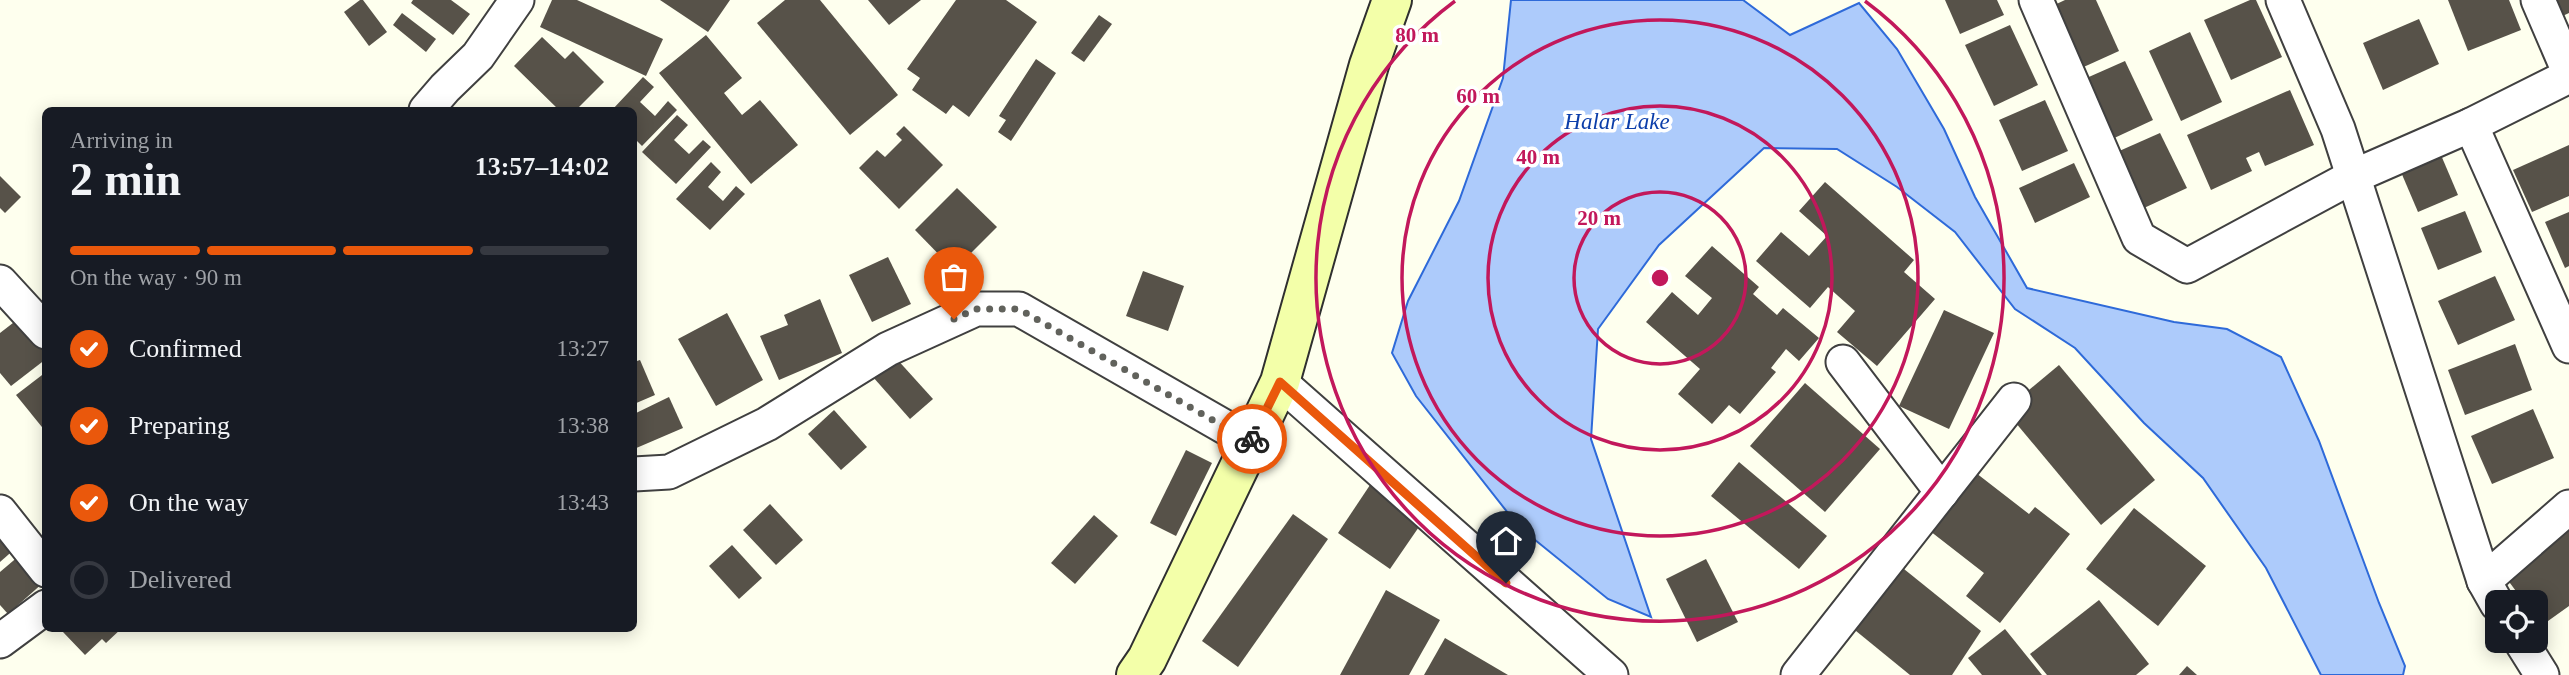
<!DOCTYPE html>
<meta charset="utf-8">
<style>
:root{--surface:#171b24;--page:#242831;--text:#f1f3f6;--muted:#9ea1a6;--line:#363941;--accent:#ea580c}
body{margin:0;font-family:"Times New Roman",serif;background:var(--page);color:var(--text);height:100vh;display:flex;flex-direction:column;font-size:26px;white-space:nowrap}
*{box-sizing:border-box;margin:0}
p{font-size:23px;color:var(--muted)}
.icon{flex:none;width:38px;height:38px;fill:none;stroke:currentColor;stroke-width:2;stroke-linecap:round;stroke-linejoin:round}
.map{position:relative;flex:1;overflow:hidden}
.side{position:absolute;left:42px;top:107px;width:595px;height:525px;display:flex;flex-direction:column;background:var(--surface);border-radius:10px;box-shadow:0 4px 18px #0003}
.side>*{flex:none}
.fabs{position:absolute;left:2485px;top:590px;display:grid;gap:14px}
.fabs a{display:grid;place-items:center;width:63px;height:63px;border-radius:10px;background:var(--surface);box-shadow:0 4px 18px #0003;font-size:35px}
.pin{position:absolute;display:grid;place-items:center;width:60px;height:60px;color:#fff;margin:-72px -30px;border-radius:50% 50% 50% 0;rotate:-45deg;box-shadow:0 0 7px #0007}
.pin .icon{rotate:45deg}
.courier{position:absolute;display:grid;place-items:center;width:70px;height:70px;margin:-35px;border:5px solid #ea580c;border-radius:50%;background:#fff;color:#222;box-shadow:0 2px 9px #0007}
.overview em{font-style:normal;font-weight:700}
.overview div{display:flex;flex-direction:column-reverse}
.overview{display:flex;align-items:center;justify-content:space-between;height:119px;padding:0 28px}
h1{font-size:46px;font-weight:700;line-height:52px}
.bar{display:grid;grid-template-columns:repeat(4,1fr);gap:10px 7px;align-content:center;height:84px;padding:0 28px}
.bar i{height:9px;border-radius:5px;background:var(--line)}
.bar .active{background:var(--accent)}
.bar p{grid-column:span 4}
ol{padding:0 28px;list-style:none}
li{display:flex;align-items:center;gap:21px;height:77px}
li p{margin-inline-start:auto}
li .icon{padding:7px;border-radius:50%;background:var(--accent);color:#fff;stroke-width:4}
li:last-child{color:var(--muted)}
li i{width:38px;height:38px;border:4px solid var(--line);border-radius:50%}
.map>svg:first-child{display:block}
.water{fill:#adcbfb;stroke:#2e6ad9;stroke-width:2}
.building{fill:#575249}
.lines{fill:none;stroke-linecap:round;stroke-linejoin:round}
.street-casing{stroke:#404040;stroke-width:37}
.secondary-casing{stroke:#2f2f2f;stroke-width:42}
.street{stroke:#fff;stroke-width:33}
.secondary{stroke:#f3ffa9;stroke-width:38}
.done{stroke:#61625c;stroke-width:7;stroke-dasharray:0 12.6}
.route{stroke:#ea580c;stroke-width:9}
.ring{fill:none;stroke:#c2185b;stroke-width:3.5}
.labels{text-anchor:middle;stroke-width:7;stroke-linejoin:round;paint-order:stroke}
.water-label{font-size:23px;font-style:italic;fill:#0c3eaa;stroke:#fff}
.centre{fill:#c2185b;stroke:#fff;stroke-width:3.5}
.ring-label{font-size:21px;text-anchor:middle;font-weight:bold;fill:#c2185b;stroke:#fff;stroke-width:7;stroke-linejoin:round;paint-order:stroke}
</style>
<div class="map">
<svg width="2569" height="675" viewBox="0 0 2569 675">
<rect width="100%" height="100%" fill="#feffee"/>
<path class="water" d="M1511,0h232l47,35 69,-32 38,46 47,80 31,68 52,91 147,34 53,7 54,28 38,84 60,162 26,63 -2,9h-82l-55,-107 -63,-90 -59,-55 -69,-75 -60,-39 -60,-77 -58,-45 -60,-38 -73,-1 -105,97 -61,84 -7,110 60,178 -43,-18 -89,-72 -103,-131 -24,-43 16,-52 51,-100 44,-123z"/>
<g class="building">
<path d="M360,0h3l24,32 -18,14 -25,-34z"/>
<path d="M413,0h38l19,14 -17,21 -42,-32z"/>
<path d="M552,0h25l86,39 -17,37 -106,-49z"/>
<path d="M660,0h70l-22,32z"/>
<path d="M785,0h35l78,95 -48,40 -93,-112z"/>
<path d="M868,0h53l-32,25z"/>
<path d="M956,0h50l31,22 -68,95 -16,-12 -7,9 -34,-24 8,-12 -13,-9z"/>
<path d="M1945,0h52l7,15 -44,19z"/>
<path d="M2065,0h31l23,51 -42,19 -29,-62z"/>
<path d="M2250,0h6l26,57 -51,23 -27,-60z"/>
<path d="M2448,0h61l12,30 -53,21z"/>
<path d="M2545,0h24v13l-15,7z"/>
<path d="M402,13l34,26 -10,13 -33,-27z"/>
<path d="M1099,15l13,9 -28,38 -13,-9z"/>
<path d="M2419,19l20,45 -56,26 -20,-47z"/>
<path d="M2010,25l28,60 -44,21 -29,-61z"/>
<path d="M2190,32l32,70 -41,19 -32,-70z"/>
<path d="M706,35l36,43 -18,15 18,22 18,-15 38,45 -47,39 -92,-111z"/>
<path d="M542,37l23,22 8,-8 31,31 -28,28h-17l-45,-44z"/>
<path d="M1036,59l20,14 -45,68 -13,-9 8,-12 -7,-4z"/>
<path d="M2125,61l28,59 -43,20 -28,-60z"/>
<path d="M643,77l11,10 -14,15 15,14 13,-15 9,9 -35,36 -8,-8v-28h-22z"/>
<path d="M2290,90l24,55 -49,21 -6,-14 -13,6 6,13 -41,19 -24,-55z"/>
<path d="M2045,100l23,51 -46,20 -23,-51z"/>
<path d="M677,115l11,10 -14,15 15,14 14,-14 8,7 -35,37 -34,-32z"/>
<path d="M904,126l39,39 -44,44 -40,-41 18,-18 8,7 17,-17 -6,-6z"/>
<path d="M2160,133l27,55 -43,20 -27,-56z"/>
<path d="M2435,141l23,54 -40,17 -23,-54z"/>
<path d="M2569,145v51l-37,16 -19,-42z"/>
<path d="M711,162l10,10 -13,15 15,14 13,-15 9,8 -35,36 -34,-31z"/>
<path d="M2074,163l16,34 -55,26 -16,-35z"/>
<path d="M0,176l21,21 -16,16 -5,-5z"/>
<path d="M1825,182l89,78 -10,12 31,27 -58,67 -40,-34 18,-21 -27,-24 -18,21 -54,-47 25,-29 28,24 18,-20 -28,-25z"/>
<path d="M957,188l40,39 -43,43 -39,-40z"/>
<path d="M2465,211l17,41 -44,18 -17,-42z"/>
<path d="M2569,212v54l-4,2 -20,-46z"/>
<path d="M1712,246l47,41 -6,7 24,21 6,-7 36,30 -20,23 -13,-12 -15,19 5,4 -36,42 -11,-9 -17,19 -34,-30 22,-25 -54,-47 26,-30 26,23 14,-17 -27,-22z"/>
<path d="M888,257l23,47 -39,18 -23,-47z"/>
<path d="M1143,271l41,15 -16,45 -42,-15z"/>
<path d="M2495,276l20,44 -57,25 -20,-44z"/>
<path d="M820,299l22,54 -63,27 -19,-44 28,-11 -4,-10z"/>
<path d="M1944,310l50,23 -45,96 -50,-23z"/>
<path d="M727,313l36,67 -47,26 -38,-67z"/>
<path d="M22,316l24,28v15l-35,27 -11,-13v-40z"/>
<path d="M2515,344l17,46 -67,25 -17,-45z"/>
<path d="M895,357l38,42 -23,20 -37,-42z"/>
<path d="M640,360l15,35 -21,9v-42z"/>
<path d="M2059,365l96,115 -54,45 -96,-115z"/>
<path d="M46,372v60l-30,-37z"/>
<path d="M1805,383l75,66 -55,63 -75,-66z"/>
<path d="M669,397l14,31 -49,21v-35z"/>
<path d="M2533,409l21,49 -62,26 -21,-48z"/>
<path d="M834,410l33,37 -26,23 -33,-36z"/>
<path d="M1186,450l26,13 -36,73 -26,-13z"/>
<path d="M1739,462l88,74 -28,33 -88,-73z"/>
<path d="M1967,466l62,48 6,-7 35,27 -70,89 -34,-27 18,-23 -63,-49z"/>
<path d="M1370,485l53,36 -33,48 -52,-36z"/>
<path d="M770,504l33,36 -27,25 -33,-35z"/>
<path d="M2569,506v100l-28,20 -5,-8v-16h-12l-31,-42z"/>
<path d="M2134,508l72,58 -48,60 -72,-57z"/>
<path d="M1293,514l35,25 -90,128 -36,-26z"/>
<path d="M1094,515l24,21 -43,48 -24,-21z"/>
<path d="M0,528l17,19 -17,15z"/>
<path d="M732,545l30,33 -23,21 -30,-33z"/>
<path d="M20,555l24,27 -36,32 -8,-9v-33z"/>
<path d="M1706,559l32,63 -41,20 -31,-63z"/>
<path d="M1899,565l82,66 -29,44h-42l-65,-53z"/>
<path d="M1386,590l54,30 -31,55h-69z"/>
<path d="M2099,600l50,64 -13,11h-89l-17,-21z"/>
<path d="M66,628h56l-16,15 -4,-4 -17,16 -22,-23z"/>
<path d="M2005,629l37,46h-60l-14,-17z"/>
<path d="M1445,638l63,37h-84z"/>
<path d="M2187,666l10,9h-18z"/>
</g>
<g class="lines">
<defs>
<g id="street">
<path d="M2036,0l103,238 48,28 165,-89 119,-52 98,-49"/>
<path d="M2283,0l55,129 146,452 13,23"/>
<path d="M2538,0l31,72"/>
<path d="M426,110l19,-22 33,-32 39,-56"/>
<path d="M2471,125l98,221"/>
<path d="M0,282l46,50"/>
<path d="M1843,362l99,130"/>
<path d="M1280,382l331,293"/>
<path d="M634,474l35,-2 98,-48 121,-75 88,-40h43l232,133"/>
<path d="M0,512l46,58"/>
<path d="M2484,581l85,-74"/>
<path d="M2520,640l22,35"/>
<path d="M0,641l46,-34"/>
<path d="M1798,675l216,-275"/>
</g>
<path id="secondary" d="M1136,675l11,-16 133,-277 89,-317 23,-65"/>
</defs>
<use href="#street" class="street-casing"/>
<use href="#secondary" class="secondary-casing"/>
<use href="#street" class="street"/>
<use href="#secondary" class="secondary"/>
</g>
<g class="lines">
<path class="done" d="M954,319l22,-10h43l232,133 1,-3"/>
<path class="route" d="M1252,439l28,-57 226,201"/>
</g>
<g class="ring">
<circle cx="1660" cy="278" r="86"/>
<circle cx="1660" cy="278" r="172"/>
<circle cx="1660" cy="278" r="258"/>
<path d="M1865 1A344 344 0 1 1 1455 1"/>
</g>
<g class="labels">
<g class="water-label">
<text x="1617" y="129">Halar Lake</text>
</g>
</g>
<circle cx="1660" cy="278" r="10" class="centre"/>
<g class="ring-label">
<text x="1417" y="42">80 m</text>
<text x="1478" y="103">60 m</text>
<text x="1538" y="164">40 m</text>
<text x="1599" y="225">20 m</text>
</g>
</svg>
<div class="fabs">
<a><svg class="icon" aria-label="locate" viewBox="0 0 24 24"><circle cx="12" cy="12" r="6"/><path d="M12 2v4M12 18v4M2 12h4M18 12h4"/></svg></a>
</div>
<div class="pin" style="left:954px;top:319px;background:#ea580c"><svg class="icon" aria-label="bag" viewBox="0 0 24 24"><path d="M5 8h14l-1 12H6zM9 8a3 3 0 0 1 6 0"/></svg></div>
<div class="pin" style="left:1506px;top:583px;background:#1f2937"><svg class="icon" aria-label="home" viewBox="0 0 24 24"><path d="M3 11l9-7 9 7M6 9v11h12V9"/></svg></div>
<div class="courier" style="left:1252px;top:439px"><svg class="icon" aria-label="bike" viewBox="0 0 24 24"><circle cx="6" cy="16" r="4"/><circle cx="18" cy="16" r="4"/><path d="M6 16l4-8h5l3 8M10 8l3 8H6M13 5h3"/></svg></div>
<section class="side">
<div class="overview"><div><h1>2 min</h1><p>Arriving in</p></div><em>13:57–14:02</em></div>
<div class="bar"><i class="active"></i><i class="active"></i><i class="active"></i><i></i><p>On the way · 90 m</p></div>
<ol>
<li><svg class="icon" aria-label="check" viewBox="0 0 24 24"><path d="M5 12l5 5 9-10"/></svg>Confirmed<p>13:27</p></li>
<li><svg class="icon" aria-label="check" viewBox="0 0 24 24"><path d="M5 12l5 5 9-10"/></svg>Preparing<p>13:38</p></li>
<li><svg class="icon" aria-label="check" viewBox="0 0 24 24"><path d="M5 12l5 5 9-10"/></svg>On the way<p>13:43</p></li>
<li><i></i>Delivered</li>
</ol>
</section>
</div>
